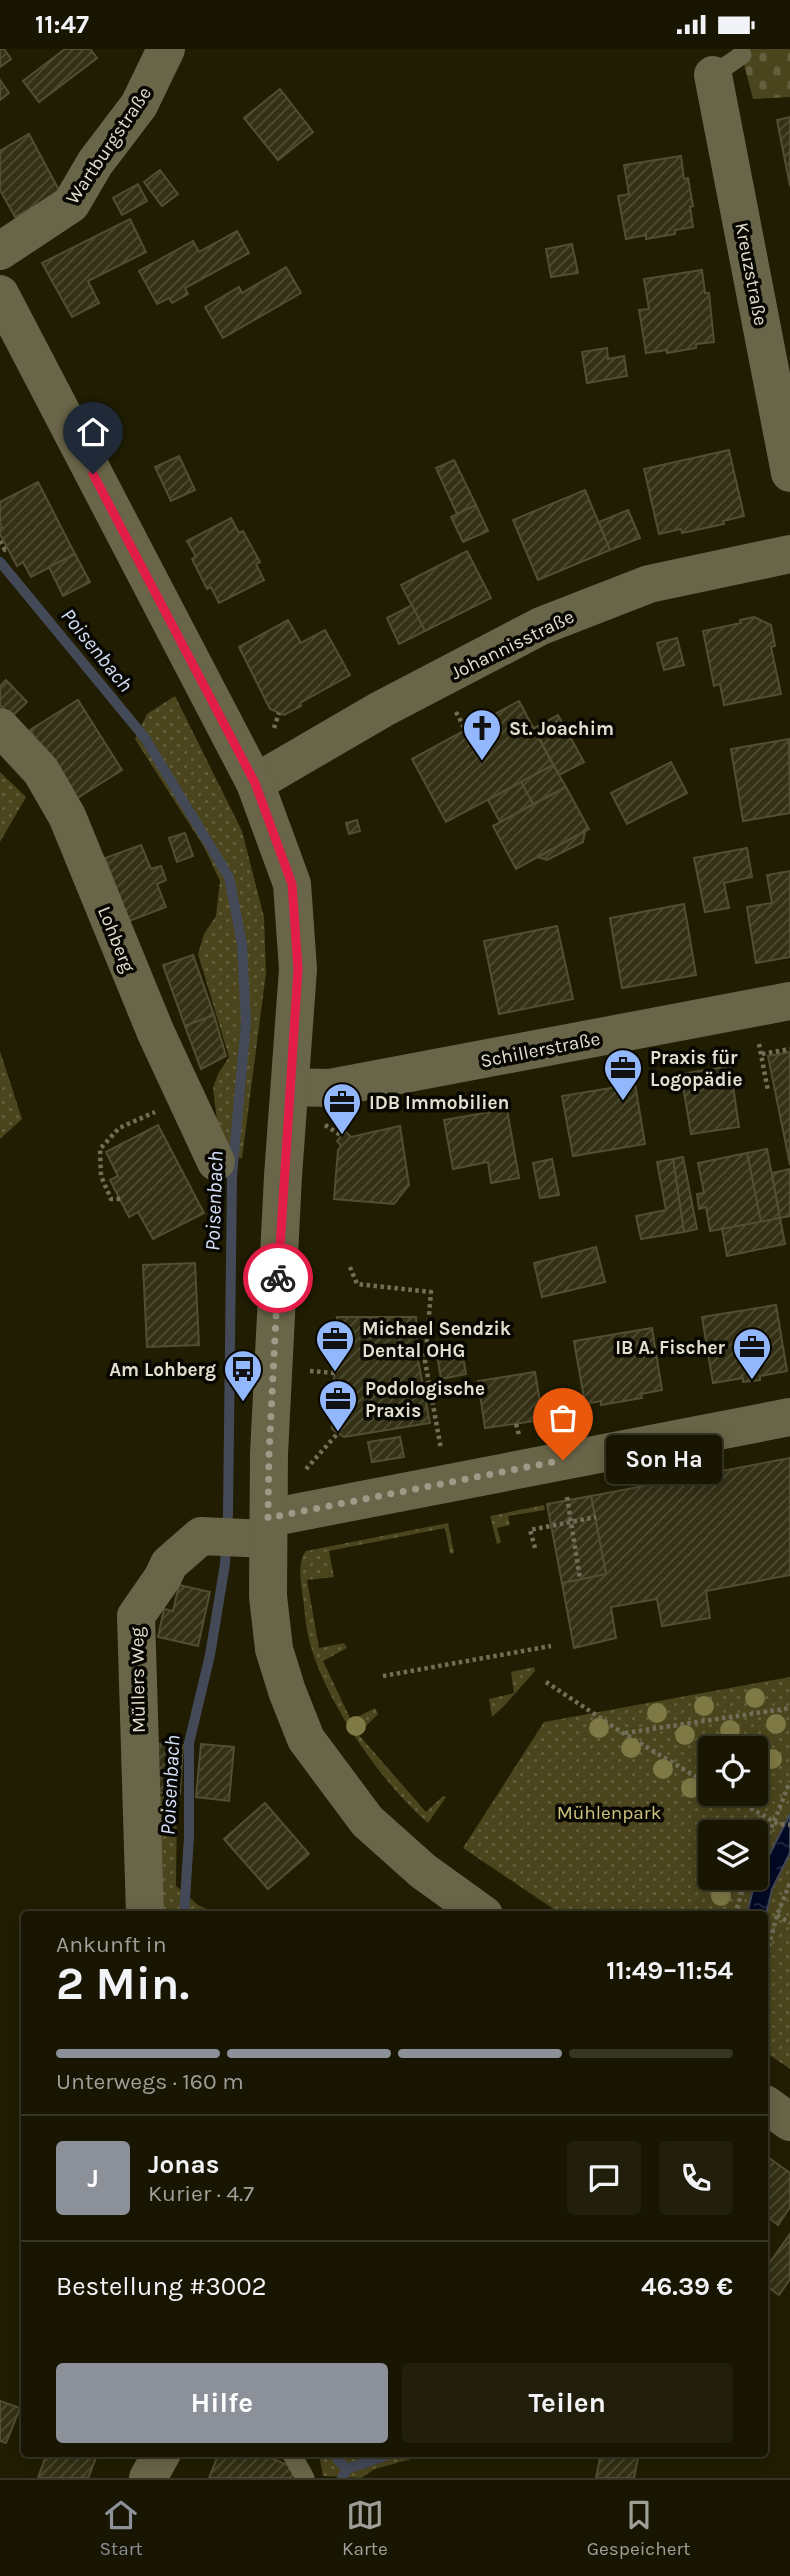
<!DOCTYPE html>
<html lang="de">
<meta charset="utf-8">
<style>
:root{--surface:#181602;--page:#211f0c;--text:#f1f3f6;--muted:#9f9f99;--line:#363524;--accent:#8c9099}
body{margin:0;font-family:Karla,sans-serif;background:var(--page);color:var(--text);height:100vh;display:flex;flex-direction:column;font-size:26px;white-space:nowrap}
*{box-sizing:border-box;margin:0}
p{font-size:23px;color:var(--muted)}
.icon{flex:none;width:38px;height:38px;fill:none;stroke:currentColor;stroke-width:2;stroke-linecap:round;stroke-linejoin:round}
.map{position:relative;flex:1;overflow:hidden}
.side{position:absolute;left:21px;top:1862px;width:747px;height:546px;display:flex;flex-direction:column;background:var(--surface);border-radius:7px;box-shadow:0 4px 18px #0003,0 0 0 2px var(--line)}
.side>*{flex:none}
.controls{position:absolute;left:698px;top:1687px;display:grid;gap:14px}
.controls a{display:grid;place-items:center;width:70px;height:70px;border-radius:7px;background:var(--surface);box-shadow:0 4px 18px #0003,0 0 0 2px var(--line);font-size:35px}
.pin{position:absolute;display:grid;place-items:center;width:60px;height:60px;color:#fff;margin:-72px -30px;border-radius:50% 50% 50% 0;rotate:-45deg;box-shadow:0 0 7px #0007}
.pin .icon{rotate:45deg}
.courier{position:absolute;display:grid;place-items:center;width:70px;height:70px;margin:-35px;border:5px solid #e11d48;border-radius:50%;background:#fff;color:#222;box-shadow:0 2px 9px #0007}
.bubble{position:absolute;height:49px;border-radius:7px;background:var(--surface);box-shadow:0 4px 18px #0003,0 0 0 2px var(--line);font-size:23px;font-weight:700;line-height:49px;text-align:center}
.summary em{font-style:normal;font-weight:700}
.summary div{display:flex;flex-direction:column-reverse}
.summary{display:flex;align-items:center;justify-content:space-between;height:119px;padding:0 35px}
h1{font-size:46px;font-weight:700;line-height:52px}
.bar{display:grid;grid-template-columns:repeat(4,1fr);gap:10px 7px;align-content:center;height:84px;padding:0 35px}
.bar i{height:9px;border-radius:5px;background:var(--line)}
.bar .current{background:var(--accent)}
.bar p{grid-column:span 4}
.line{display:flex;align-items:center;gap:18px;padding:0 35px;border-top:2px solid var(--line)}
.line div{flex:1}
.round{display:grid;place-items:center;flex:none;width:74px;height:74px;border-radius:7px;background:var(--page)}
.primary-button{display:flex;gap:14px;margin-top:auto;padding:14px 35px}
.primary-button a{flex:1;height:80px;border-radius:7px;background:var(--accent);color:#fff;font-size:28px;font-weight:700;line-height:80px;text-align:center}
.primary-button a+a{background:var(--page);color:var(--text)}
.status{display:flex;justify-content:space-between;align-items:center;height:49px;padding:0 35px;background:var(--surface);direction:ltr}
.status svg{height:19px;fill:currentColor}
.menu{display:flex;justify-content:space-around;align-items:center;height:98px;border-top:2px solid var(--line);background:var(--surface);font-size:19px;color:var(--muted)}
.menu a{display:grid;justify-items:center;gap:4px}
.menu .current{color:var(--accent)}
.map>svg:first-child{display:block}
.grass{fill:url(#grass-dots);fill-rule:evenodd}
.cemetery{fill:url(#cemetery-stones)}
.water{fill:url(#water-ripples);stroke:#444958;stroke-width:2}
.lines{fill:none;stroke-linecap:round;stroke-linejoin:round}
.stream{stroke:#444958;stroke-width:10}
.building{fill:url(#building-hatch);stroke:#524e32;stroke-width:2}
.path{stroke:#716f59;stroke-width:4.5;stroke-dasharray:3.5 3.5;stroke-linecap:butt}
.service{stroke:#696548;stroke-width:19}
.minor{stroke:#696548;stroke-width:38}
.secondary{stroke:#696548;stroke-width:38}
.tree{fill:#7f7946}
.done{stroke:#9d9b88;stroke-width:7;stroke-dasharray:0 12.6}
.route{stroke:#e11d48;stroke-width:9}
.labels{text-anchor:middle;stroke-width:7;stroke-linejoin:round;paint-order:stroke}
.street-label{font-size:19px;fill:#e1dfcf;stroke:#080701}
.poi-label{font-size:19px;font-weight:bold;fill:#e1dfcf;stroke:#080701;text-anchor:start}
.park-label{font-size:19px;fill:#cdc47d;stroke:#080701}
.water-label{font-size:21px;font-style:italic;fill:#d3e0f8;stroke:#080701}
</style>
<div class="status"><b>11:47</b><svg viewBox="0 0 49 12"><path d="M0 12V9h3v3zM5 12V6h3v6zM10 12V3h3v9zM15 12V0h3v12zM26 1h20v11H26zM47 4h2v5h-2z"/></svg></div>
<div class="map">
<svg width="790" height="2429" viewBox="0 0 790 2429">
<defs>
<pattern id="grass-dots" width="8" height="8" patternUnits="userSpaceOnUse" patternTransform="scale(1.75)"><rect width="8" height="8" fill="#4a451c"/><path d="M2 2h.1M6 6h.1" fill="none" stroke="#645f3c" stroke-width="1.8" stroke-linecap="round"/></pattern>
<pattern id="cemetery-stones" width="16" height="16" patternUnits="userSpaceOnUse" patternTransform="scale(1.75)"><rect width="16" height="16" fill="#4a451c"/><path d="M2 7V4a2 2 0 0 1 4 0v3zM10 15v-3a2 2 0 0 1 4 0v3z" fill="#645f3c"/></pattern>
<pattern id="water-ripples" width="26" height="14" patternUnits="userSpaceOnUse" patternTransform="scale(1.75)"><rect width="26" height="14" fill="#010925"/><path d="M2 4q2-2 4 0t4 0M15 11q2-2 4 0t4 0" fill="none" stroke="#262c44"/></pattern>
<pattern id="building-hatch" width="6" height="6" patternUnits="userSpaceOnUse" patternTransform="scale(1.75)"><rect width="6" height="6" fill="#333015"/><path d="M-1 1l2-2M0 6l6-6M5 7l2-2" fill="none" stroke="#504e36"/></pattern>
</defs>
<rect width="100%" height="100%" fill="#201d03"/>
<g class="grass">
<path d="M175,647l67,135 22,86 2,56 -24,185 -21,-4 -8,-66 5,-14 11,-17 -31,-103 6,-20 12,-18 4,-35 -16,-34 -69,-108 12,-25z"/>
<path d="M0,723l26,25 -26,45z"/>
<path d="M0,1002l22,68 -22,20z"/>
<path d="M544,1456l1,5 -37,6 2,9 -13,3 4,14 -4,2 -7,-28z"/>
<path d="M448,1474l6,30 -4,1 -5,-26 -116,23 5,26 -27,3 12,68 25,-5 3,5 -24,13 28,59 24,-12 3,6 -20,20 68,78 17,-16 3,1 -18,26c-47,-40 -107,-127 -120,-188 -3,-12 -3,-25 -5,-37 -2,-14 -6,-37 3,-47z"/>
<path d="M534,1618l1,4 -32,36 -11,10 -3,-18 25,-6 -3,-21z"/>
<path d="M790,1628v392l-25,-17v-137l-204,-1 -98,-66 81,-126zM710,1699h46v46h-46zM710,1783h46v46h-46z"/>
<path d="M152,1747l25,1 -1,89 22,19 19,9h-65z"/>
<path d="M319,2405v-1l110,1 -54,15 -14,9 -38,-2z"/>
</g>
<path class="cemetery" d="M740,0h50v48l-37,2z"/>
<path class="water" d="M790,1765v39l-18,36 -7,30v-4l-18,-1 7,-29z"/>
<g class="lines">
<g class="stream">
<path d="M0,513l145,176 84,139 13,67 4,79 -14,153 -4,337 -3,51 -15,91 -21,88v94l-5,78"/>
<path d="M337,2404v6l10,10 -5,9"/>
<path d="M347,2420l46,-16"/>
</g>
</g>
<g class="building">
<path d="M0,0h4l7,10 -11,8z"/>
<path d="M65,0h25l7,9 -58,44 -16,-21z"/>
<path d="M0,31l9,13 -9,7z"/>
<path d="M280,40l33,43 -35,28 -34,-42z"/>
<path d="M790,68v69l-13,-66z"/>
<path d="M29,85l31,58 -45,25 -15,-27v-39z"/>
<path d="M681,107l3,23 4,-1 5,28 -3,1 3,20 -18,3v4l-29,5v-4l-20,4 -8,-43 11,-2 -5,-29z"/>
<path d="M160,121l18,24 -16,12 -18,-24z"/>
<path d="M138,135l9,17 -25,14 -9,-17z"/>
<path d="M130,170l16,33 -58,29 11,22 -27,14 -30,-54z"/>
<path d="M237,182l12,22 -64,35 3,6 -7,4 -9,5 -3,-5 -12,6 -18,-33 54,-30 6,11z"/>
<path d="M572,195l6,29 -27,4 -5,-28z"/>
<path d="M286,218l15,26 -78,45 -18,-31 34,-20 3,6z"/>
<path d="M702,221l3,23h4l5,49 -18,2v4l-29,5v-3l-21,3 -7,-43 10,-1 -5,-30z"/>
<path d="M607,299l1,11 16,-3 3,20 -40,7 -5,-31z"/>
<path d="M729,401l15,66 -21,5 1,3 -42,9 -1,-4 -22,5 -15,-65z"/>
<path d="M179,407l16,34 -24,11 -16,-34z"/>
<path d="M454,411l22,45 -19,9 -21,-46z"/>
<path d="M38,433l37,72 -44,23 -8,-15 -6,4 -17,-32v-6l2,-1 -2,-5v-20z"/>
<path d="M585,441l25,60 -72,30 -25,-60z"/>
<path d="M476,456l12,26 -25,11 -12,-25z"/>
<path d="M628,461l12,28 -30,12 -11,-28z"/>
<path d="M231,469l8,15 4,-2 17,31 -4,2 8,16 -45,23 -8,-16 -4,2 -15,-30 4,-2 -9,-16z"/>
<path d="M467,502l24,47 -66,33 -24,-46z"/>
<path d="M75,505l15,28 -27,14 -14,-29z"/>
<path d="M412,556l13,26 -26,13 -12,-26z"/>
<path d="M754,568l17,8 4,21 -4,1 10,47 -57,11 -4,-21 -6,2 -11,-55 38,-8 -1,-3z"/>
<path d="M288,571l13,23 24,-13 25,45 -50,28 1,3 -17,9 -14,-6 -31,-62z"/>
<path d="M677,589l7,27 -20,5 -7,-27z"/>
<path d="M6,631l21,22 -16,15 -11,-12v-19z"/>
<path d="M78,651l44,70 -48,30 -44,-70z"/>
<path d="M519,652l34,64 -107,57 -34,-63z"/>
<path d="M558,666l26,47 -25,13 -25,-47z"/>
<path d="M789,690l1,74 -47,8 -12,-72z"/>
<path d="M671,713l16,31 -60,31 -16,-31z"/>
<path d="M553,716l13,22 -33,17 -12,-22z"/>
<path d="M521,733l12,22 -33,18 -12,-22z"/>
<path d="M566,738l23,42 -73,40 -23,-43z"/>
<path d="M357,771l3,11 -11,3 -3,-11z"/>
<path d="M585,782l-2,11 -36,18 -9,-3z"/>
<path d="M185,784l8,23 -16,6 -8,-24z"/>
<path d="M141,796l10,24 10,-3 5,14 -9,4 9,23 -37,14 -24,-63z"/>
<path d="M747,799l5,29 -28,6 5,25 -24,4 -11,-54z"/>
<path d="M790,822v86l-34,6 -9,-56 25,-4 -5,-28z"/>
<path d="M684,855l12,71 -74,13 -12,-70z"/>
<path d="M557,877l16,73 -74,15 -15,-73z"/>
<path d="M193,906l21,60 -29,11 -22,-61z"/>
<path d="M214,966l12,41 -25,13 -16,-43z"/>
<path d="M790,1003v113l-22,-109z"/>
<path d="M730,1017l9,61 -48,7 -10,-60z"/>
<path d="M635,1035l10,60 -72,12 -11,-60z"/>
<path d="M507,1060l12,69 -28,5 -3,-21 -35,7 -9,-49z"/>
<path d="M158,1076l46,88 -51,26 -15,-27 -9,5 -19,-37 8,-4 -12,-24z"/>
<path d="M400,1077l9,59 -15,19 -60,-5 4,-49 3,-4 -4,-5 9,-9 5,5z"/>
<path d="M767,1100l13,69 -19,4 -14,-69z"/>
<path d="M747,1104l14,69 -51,9 -4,-24 -7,2 -2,-15 7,-1 -6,-30z"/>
<path d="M683,1108l14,72 -13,3 -11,-73z"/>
<path d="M552,1110l7,36 -19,3 -7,-35z"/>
<path d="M673,1110l11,73 -43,7 -5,-23 30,-6 -9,-48z"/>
<path d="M790,1120v47l-10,2 -8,-45z"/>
<path d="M780,1169l5,26 -58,12 -5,-27z"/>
<path d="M596,1198l9,35 -63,15 -8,-34z"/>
<path d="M195,1214l4,82 -52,2 -4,-82z"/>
<path d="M776,1256l11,66 -27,5v4l-17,2v-4l-30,5 -11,-66z"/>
<path d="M337,1268h79l2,43 12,63 -86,14 -12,-8z"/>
<path d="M652,1279l10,62 -21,4 1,4 -41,7v-4l-16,3 -11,-63z"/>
<path d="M461,1296l5,29 -25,5 -5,-30z"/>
<path d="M535,1323l8,48 -58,8 -7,-47z"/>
<path d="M400,1388l4,20 -32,5 -4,-20z"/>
<path d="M790,1409v117l-84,16 4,27 -48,8 -5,-27 -46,8 5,31 -42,10 -12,-65 44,-9 -15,-78z"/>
<path d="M591,1447l15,78 -44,9 -15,-79z"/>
<path d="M179,1536l31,7 -12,54 -40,-9 6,-28 9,2z"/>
<path d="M155,1695l28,1 -3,49 -28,-2z"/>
<path d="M201,1695l33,3 -5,54 -33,-4z"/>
<path d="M265,1754l44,51 -41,35 -44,-50z"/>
<path d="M765,2106l25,18v34l-12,18 -13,-10z"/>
<path d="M790,2185v45l-11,16 -14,-10v-16z"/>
<path d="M0,2352l20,7 -14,35 -6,-2z"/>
<path d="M47,2404h51l-10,25h-50z"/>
<path d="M219,2404h40l36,15 -4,10h-82z"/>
<path d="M601,2404h38l-5,25h-38z"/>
</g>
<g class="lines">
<g class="path">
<path d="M0,492l5,9 3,-2"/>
<path d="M456,663l9,17"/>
<path d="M274,679l5,-15"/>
<path d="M759,995l9,47"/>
<path d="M762,1005l28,-5"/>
<path d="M325,1076l17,11"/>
<path d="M120,1150h-9l-10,-23 -1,-27 19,-21 36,-16"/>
<path d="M350,1218l7,17 74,8 -6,69 16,88"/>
<path d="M310,1322l25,2"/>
<path d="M516,1375l3,11"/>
<path d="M306,1420l32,-36"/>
<path d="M567,1448l13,82"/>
<path d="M535,1499l-5,-18 66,-13"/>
<path d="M383,1627l168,-30"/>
<path d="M546,1633l77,51 87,52"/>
<path d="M625,1684l165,-25"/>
<path d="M726,1745l52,30 12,1"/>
<path d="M756,1810l18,-37 16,-41"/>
<path d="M735,1866l11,-37"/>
<path d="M777,1866l13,8"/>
<path d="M765,1911l12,-45 13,-32"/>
</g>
<g class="service">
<path d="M713,26l29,-20"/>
<path d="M291,2404l14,25"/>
</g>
<g class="minor">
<path d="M713,26l77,398"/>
<path d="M0,202l71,-47 24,-41 44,-58 27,-56"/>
<path d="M0,678l41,44 26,45 89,217 60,129"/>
<path d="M255,734l127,-74 159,-83 108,-42 141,-30"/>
<path d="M290,1038l40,1 460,-87"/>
<path d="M269,1469l521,-101"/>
<path d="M145,1866l-9,-299 27,-39 6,-13 32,-28 66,3"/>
<path d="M148,2429l14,-25"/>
</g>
<g class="secondary">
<path d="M0,245l255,489 37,101 6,85 -15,207 -14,278 -1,142 6,53 13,42 19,48 61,82 56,50 61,44"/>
<path d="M765,2055l25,18"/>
</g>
</g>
<g class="tree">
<circle cx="657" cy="1418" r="10"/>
<circle cx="755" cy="1649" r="10"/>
<circle cx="704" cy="1657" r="10"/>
<circle cx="657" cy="1664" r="10"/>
<circle cx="776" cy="1675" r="10"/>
<circle cx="356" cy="1677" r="10"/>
<circle cx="599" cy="1679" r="10"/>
<circle cx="730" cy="1681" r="10"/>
<circle cx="685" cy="1686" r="10"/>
<circle cx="631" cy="1699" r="10"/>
<circle cx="772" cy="1710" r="10"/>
<circle cx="663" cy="1720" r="10"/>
<circle cx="691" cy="1739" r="10"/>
<circle cx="721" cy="1847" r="10"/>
</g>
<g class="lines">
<path class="done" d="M278,1229l-9,176 -1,64 295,-58"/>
<path class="route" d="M93,425l162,309 37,101 6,85 -20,309"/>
</g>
<defs>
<symbol id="church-pin" viewBox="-11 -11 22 30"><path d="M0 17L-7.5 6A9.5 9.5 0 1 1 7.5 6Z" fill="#93b7fd" stroke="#080701"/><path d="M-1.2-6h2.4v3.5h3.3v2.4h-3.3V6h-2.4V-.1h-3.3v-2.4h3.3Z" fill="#111"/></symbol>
<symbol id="office-pin" viewBox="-11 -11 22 30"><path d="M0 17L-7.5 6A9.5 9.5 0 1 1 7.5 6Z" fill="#93b7fd" stroke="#080701"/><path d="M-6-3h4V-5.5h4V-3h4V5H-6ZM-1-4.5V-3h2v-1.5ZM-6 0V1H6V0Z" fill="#111"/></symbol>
<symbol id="bus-pin" viewBox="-11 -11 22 30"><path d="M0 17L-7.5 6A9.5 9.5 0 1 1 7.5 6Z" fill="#93b7fd" stroke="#080701"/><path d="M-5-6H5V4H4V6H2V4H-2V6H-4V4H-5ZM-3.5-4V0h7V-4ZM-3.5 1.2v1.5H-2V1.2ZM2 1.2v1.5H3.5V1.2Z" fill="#111"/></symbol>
</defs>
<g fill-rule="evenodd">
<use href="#church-pin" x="460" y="657" width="44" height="60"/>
<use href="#office-pin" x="601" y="997" width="44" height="60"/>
<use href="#office-pin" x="320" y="1031" width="44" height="60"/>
<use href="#office-pin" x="313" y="1268" width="44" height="60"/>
<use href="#office-pin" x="730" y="1276" width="44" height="60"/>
<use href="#bus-pin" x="221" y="1298" width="44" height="60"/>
<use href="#office-pin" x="316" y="1328" width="44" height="60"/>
</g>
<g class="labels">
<g class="street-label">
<text transform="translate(108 96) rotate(-56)" y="7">Wartburgstraße</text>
<text transform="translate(752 225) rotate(79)" y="7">Kreuzstraße</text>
<text transform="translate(512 595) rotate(-26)" y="7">Johannisstraße</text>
<text transform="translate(117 890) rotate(68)" y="7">Lohberg</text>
<text transform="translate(540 1000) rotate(-11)" y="7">Schillerstraße</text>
<text transform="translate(137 1631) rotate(-91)" y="7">Müllers Weg</text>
</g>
<g class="poi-label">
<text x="509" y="686">St. Joachim</text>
<text x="650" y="1015">Praxis für<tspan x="650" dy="22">Logopädie</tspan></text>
<text x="369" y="1060">IDB Immobilien</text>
<text x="362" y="1286">Michael Sendzik<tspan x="362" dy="22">Dental OHG</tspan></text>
<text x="725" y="1305" text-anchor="end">IB A. Fischer</text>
<text x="216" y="1327" text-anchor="end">Am Lohberg</text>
<text x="365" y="1346">Podologische<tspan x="365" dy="22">Praxis</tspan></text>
</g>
<g class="park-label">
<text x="609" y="1770">Mühlenpark</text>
</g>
<g class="water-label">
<text transform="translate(97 601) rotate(51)" y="7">Poisenbach</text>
<text transform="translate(214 1152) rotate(-88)" y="7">Poisenbach</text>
<text transform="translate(170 1736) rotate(-87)" y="7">Poisenbach</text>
</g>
</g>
</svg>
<div class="controls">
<a><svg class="icon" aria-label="locate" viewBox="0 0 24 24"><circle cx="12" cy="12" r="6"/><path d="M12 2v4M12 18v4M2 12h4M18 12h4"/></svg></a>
<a><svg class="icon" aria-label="layers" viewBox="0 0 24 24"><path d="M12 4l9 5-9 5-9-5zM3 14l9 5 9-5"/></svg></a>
</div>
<div class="pin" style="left:563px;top:1411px;background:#ea580c"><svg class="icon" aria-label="bag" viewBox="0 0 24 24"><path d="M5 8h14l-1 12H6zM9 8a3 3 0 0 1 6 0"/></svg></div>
<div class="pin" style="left:93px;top:425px;background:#1f2937"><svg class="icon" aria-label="home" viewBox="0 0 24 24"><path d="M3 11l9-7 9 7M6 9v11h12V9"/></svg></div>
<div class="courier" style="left:278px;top:1229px"><svg class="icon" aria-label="bike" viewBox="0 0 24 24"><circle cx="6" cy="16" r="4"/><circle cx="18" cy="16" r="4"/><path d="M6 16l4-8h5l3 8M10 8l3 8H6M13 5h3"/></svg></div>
<div class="bubble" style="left:606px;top:1386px;width:116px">Son Ha</div>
<section class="side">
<div class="summary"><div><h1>2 Min.</h1><p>Ankunft in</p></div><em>11:49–11:54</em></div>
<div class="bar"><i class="current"></i><i class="current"></i><i class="current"></i><i></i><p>Unterwegs · 160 m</p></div>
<div class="line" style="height:126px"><b class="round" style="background:var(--accent);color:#fff">J</b><div><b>Jonas</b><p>Kurier · 4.7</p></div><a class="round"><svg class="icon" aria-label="chat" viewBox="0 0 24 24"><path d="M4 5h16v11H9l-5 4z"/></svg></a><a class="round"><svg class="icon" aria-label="phone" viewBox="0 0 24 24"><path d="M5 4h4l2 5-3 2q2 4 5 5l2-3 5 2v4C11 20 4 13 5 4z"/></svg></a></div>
<div class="line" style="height:91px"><div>Bestellung #3002</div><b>46.39 €</b></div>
<div class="primary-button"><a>Hilfe</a><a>Teilen</a></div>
</section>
</div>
<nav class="menu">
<a class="current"><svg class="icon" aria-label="home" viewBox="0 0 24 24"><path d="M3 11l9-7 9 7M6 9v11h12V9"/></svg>Start</a>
<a><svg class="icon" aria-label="map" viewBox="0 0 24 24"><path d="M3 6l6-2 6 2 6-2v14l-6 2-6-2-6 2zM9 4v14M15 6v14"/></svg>Karte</a>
<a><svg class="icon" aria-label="saved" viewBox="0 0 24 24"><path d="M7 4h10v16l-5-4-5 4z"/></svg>Gespeichert</a>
</nav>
